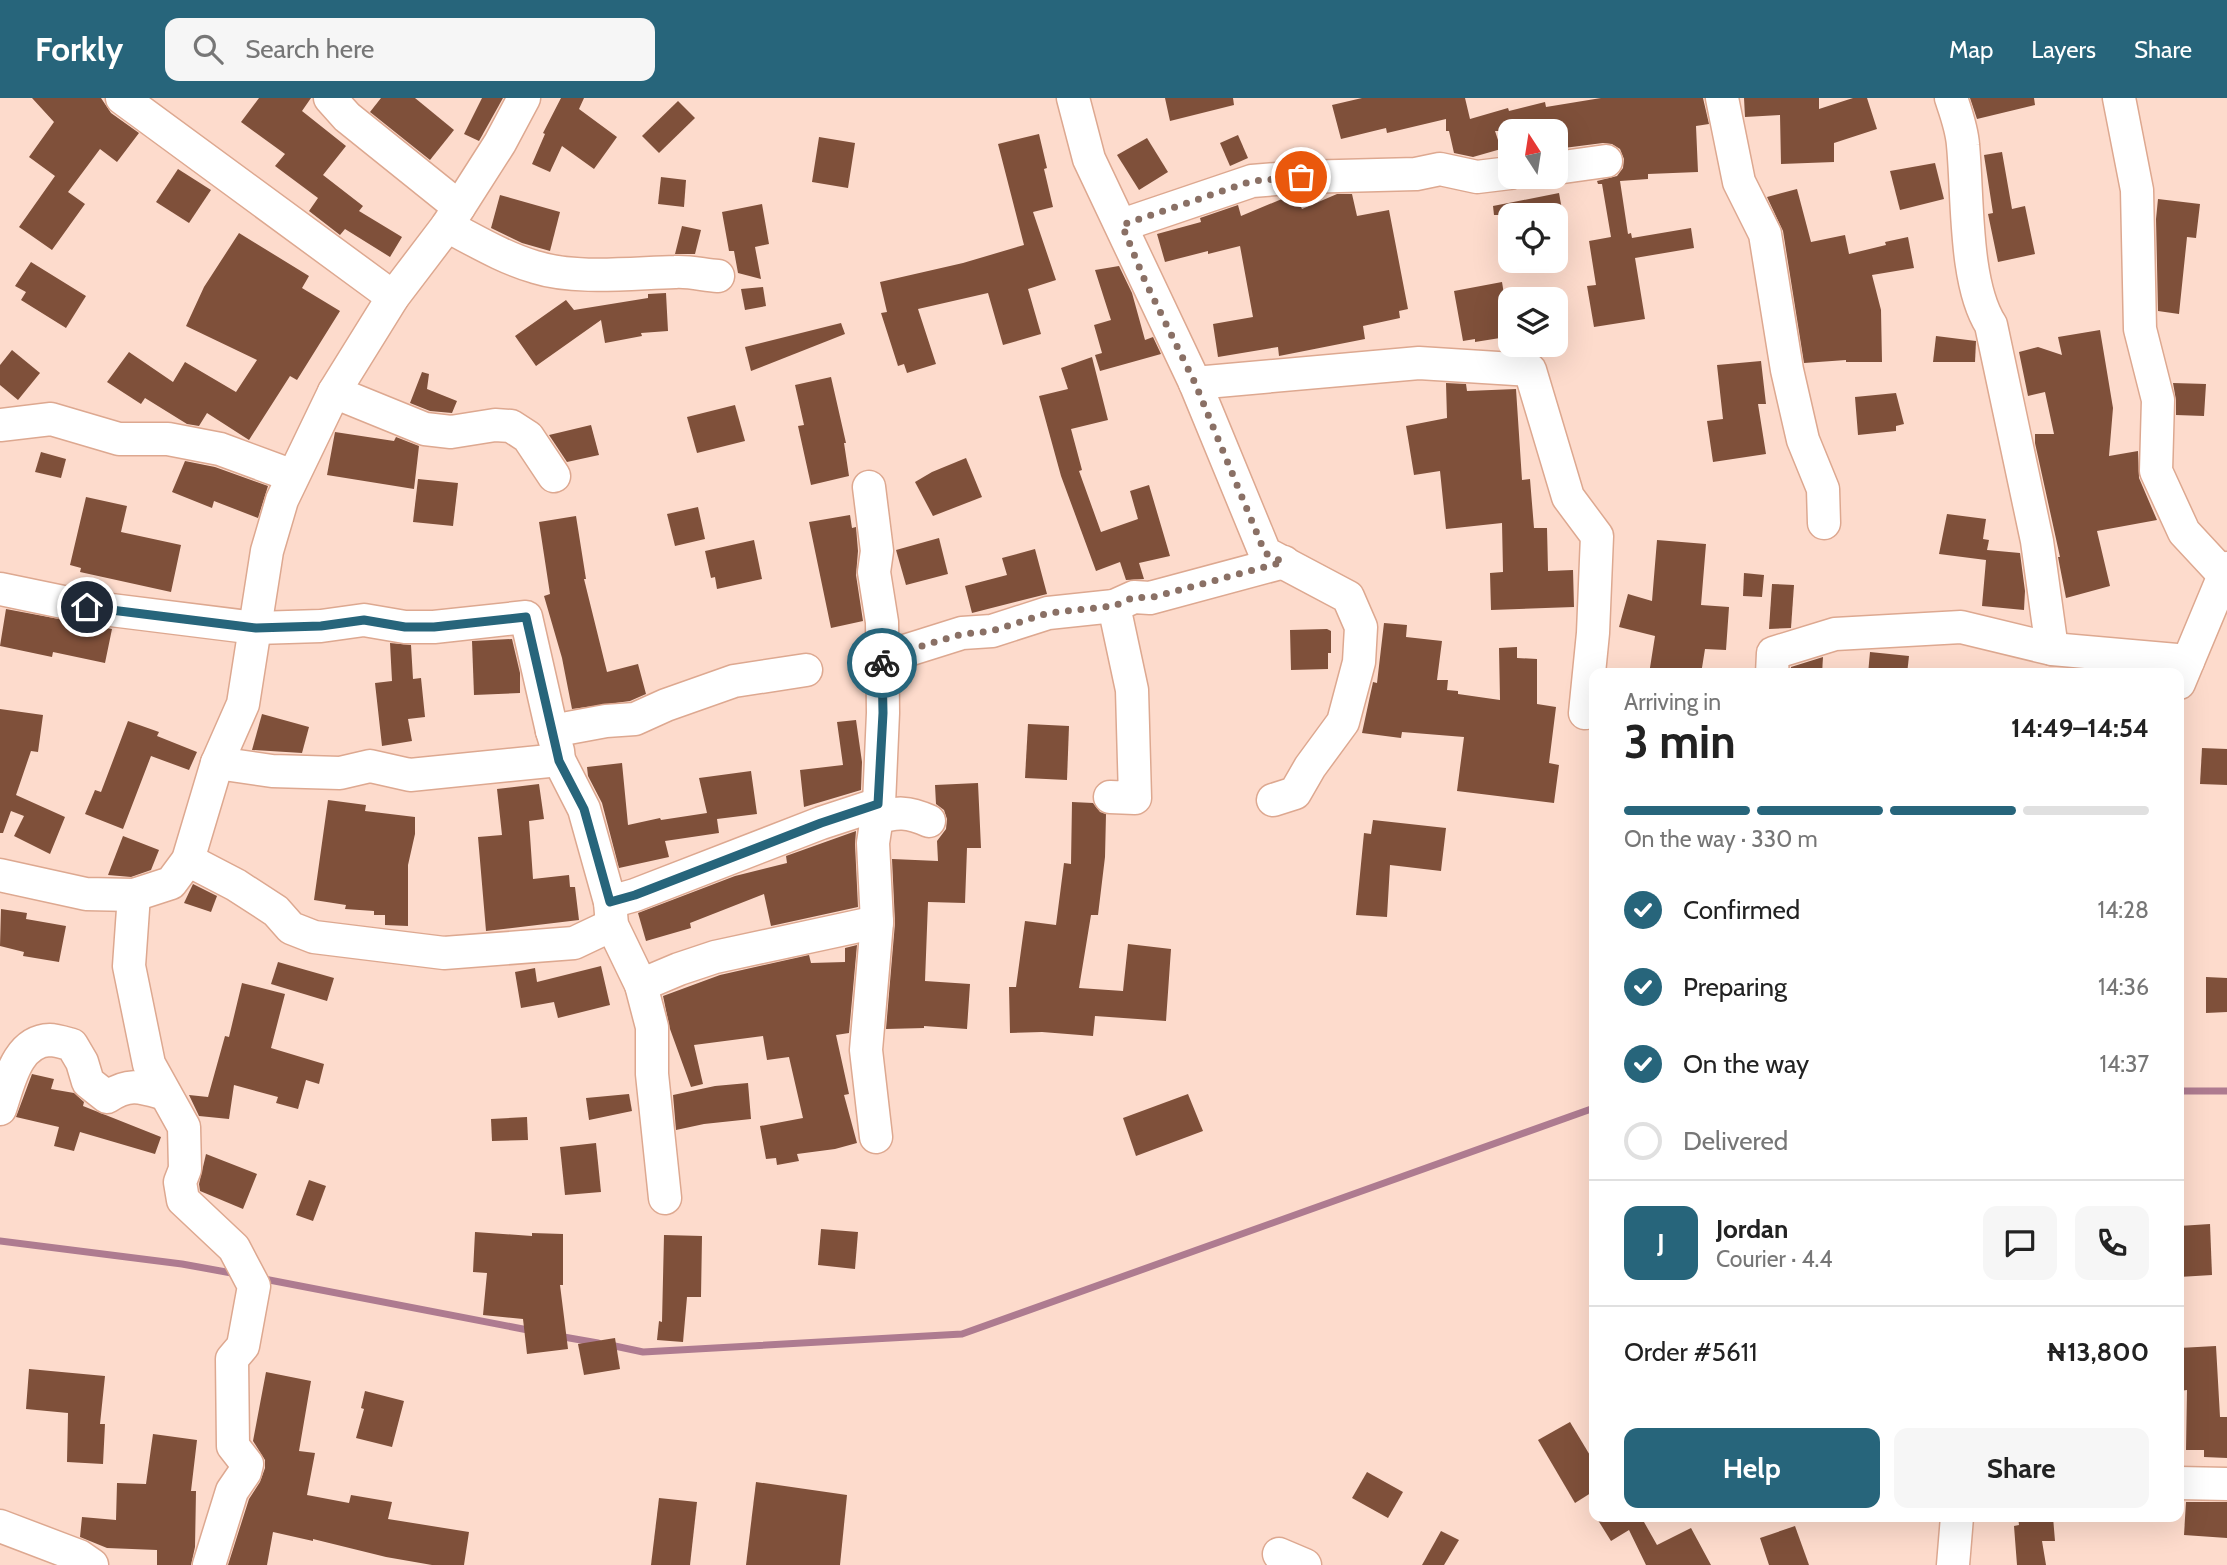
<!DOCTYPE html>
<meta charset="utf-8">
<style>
:root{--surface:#fff;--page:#f6f6f6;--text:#222;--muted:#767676;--line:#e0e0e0;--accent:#27657b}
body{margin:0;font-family:Cabin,sans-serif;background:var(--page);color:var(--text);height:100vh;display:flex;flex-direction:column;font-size:26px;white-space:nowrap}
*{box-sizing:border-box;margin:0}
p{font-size:23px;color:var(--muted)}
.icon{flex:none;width:38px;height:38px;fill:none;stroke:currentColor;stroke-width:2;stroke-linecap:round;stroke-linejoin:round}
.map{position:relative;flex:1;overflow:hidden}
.side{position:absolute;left:1589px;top:570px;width:595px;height:854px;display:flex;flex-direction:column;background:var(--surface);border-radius:14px;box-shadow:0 7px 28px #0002}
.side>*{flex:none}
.needle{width:46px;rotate:348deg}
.buttons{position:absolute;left:1498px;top:21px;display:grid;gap:14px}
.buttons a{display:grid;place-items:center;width:70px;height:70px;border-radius:14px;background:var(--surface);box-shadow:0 7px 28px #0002;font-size:35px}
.pin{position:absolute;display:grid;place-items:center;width:60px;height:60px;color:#fff;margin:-30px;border:4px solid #fff;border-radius:50%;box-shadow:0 2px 7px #0007}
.courier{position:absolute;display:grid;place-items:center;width:70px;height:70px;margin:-35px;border:5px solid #27657b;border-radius:50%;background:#fff;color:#222;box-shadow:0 2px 9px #0007}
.overview em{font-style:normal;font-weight:800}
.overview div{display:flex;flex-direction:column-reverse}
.overview{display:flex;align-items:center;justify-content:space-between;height:119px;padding:0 35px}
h1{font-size:46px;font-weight:800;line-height:52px}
.bar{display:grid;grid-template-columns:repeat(4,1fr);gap:10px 7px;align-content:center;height:84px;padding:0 35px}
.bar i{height:9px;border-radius:5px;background:var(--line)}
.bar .active{background:var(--accent)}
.bar p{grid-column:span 4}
.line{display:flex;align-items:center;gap:18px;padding:0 35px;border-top:2px solid var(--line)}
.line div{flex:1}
.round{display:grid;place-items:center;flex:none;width:74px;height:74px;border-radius:14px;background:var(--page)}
ol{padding:0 35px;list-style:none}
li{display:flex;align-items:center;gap:21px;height:77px}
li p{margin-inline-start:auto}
li .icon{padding:7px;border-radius:50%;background:var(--accent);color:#fff;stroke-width:4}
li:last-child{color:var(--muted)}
li i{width:38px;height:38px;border:4px solid var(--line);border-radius:50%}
.action{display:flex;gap:14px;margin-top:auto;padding:14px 35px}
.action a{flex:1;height:80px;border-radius:14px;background:var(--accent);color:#fff;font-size:28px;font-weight:800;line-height:80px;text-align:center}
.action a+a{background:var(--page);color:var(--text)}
header{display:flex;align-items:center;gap:42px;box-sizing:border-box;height:98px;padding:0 35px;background:var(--accent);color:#fff}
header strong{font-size:33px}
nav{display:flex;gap:38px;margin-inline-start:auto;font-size:24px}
.search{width:490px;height:63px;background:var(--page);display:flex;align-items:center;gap:18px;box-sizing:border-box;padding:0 24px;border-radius:14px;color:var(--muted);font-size:26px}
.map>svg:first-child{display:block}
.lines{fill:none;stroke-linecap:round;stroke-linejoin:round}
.stream{stroke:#ae7b90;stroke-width:7}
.building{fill:#7f503a}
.minor-casing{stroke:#dda890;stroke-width:35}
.minor{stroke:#fff;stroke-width:32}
.done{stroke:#8a7065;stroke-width:7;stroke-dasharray:0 12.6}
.route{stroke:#27657b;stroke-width:9}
</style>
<header>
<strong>Forkly</strong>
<div class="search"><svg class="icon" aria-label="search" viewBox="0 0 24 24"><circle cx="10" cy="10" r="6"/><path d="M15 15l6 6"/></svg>Search here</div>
<nav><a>Map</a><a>Layers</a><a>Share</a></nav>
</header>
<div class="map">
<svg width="2227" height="1467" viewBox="0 0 2227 1467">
<rect width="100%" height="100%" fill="#fddbcc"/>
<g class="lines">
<g class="stream">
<path d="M2179,993h48"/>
<path d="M0,1143l182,23 55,10"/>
<path d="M259,1180l274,53"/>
<path d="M558,1238l40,7"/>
<path d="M610,1247l33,7 319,-18 632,-226"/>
</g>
</g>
<g class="building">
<path d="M32,0h69l10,15 28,20 -22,29 -17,-13 -32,43 17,12 -33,46 -33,-23 36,-51 -26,-19 25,-35z"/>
<path d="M259,0h52l-9,13 44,35 -23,29 40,31 -4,5 43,26 -12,20 -45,-28 -5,6 -31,-24 9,-13 -43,-32 10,-12 -44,-32z"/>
<path d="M381,0h34l39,32 -24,30 -60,-48z"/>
<path d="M482,0h21l-24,43 -15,-7z"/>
<path d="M561,0h23l-5,11 38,28 -23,32 -32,-23 -12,26 -18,-8 13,-30 -2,-1z"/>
<path d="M1165,0h68l1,7 -64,16z"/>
<path d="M1362,0h103l5,21 38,-11 1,3 36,-9 1,5 55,-9h102l6,26 -13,2 2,46 -50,2v5l-28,2 8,53 3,-1 1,5 59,-10 3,20 -59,10 10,61 -51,8 -7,-41 9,-1 -7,-44 22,-4 -9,-53h-4l-1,-3 20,-5 6,-8 1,-9 -4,-10 -8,-5 -9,-1 -47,6v-18h-61l6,18 -28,8 -19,-4 -5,-22h-3v-12l-59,14 -1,-5 -45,11 -9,-34z"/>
<path d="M1744,0h75v11l34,-11h14l10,31 -43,14v19l-53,2 -1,-49 -35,2z"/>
<path d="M1970,0h64l1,7 -58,14z"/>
<path d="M678,3l17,17 -36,35 -17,-17z"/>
<path d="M1039,36l8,34 -3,1 9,38 -20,5 23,68 -28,9 13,45 -38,11 -15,-52 -70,16 18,55 -29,9 -3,-9 -6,2 -17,-53 6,-1 -7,-30 83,-19 61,-18 -26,-101z"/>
<path d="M1238,37l10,23 -18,8 -10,-23z"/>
<path d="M819,39l36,6 -7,45 -36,-6z"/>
<path d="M1147,40l21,34 -29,18 -22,-35z"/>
<path d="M2002,54l10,57 13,-3 10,48 -37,8 -10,-48 5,-1 -9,-58z"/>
<path d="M1935,65l9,36 -44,11 -10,-39z"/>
<path d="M178,71l33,21 -22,33 -33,-21z"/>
<path d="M661,79l25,3 -2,27 -26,-3z"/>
<path d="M1797,91l14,53 34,-7 4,19 37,-9 -1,-3 23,-5 6,31 -42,7 9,35 1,52h-36v-2l-42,3 -21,-132 -16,-34z"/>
<path d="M1559,95l4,22h-69l-1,-9z"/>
<path d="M1337,96h15l5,22 32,-6 19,99 -9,2 1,7 -37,8 2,13 -86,17 -1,-9 -60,10 -5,-33 40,-7 -13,-71 -32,8v-3l-43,11 -8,-28 44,-12 -1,-4 38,-13 3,11 48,-20h7l6,13z"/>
<path d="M500,97l60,17 -10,39 -28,-8 -31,-15z"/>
<path d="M2158,101l42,5 -4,34 -9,-1 -8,77 -21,-3 -2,-92z"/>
<path d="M762,106l7,40 -14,3 6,32 -23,-6 -4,-22h-5l-7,-39z"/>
<path d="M682,128l19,4 -6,24h-20z"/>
<path d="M239,135l70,43 -7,12 38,23 -43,69 -7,-4 -41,64 -42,-27 -8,13 -12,-2 -42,-26 -4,6 -34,-22 22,-30 44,30 12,-20 51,30 21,-32 -71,-34 18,-39z"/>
<path d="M31,164l55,34 -20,32 -45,-28 5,-8 -11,-6z"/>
<path d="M1119,168l13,27 13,47 8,-3 8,17 -61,17 -5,-16 7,-2 -8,-28 17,-5 -16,-50z"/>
<path d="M1502,184l8,49 -10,2v5l-25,4v-3l-12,2 -9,-50z"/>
<path d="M763,189l3,19 -21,4 -4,-21z"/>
<path d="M666,195l2,38 -27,2 1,3 -37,7 -4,-23 -65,46 -21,-30 51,-36 8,10 74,-12v-4z"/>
<path d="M841,225l4,11 -94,37 -6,-24z"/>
<path d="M2100,232l13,78 -4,48 29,-5 1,27 18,42 -60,11 13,55 -44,12 -8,-41h2l-25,-114v-9h19l-9,-42 -17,4 -9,-44 19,-5 24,8 -4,-18z"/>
<path d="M1936,238l40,5 -1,21h-42z"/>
<path d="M12,252l28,23 -22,27 -18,-15v-20z"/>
<path d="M1092,259l16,63 -37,9 11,41 -3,1 22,61 37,-13 -8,-28 19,-6 21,71 -31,7 5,16 -18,1 -6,-18 -24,9 -35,-95 -22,-80 29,-7 -7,-21z"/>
<path d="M1761,263l5,43h-8l8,50 -53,8 -6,-41 16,-2 -6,-54z"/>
<path d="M422,274l7,2 -2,15 30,12 -5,12 -22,-2 -20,-8z"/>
<path d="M831,279l15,66h-2l5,33 -38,9 -13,-59 6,-1 -9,-40z"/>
<path d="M1446,285l20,1 1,7 49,-2 6,91 8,-1 4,49h13l1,43 25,-1 1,37 -83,3 -1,-37 13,-1 -1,-49 -56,6 -6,-58 -26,4 -8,-49 41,-8z"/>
<path d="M2173,285l33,1 -2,32 -28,-1v-15z"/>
<path d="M1896,295l8,31 -8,2v5l-38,4 -3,-38z"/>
<path d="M735,307l10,36 -48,12 -10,-36z"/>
<path d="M591,327l8,30 -32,7 -18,-27z"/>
<path d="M335,334l59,9 2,-4 23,9 -5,43 -87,-14z"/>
<path d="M41,354l25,7 -5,19 -26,-6z"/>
<path d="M966,360l16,39 -49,19 -18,-34 17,-10z"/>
<path d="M185,363l30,6 53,19 -10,32 -44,-17 -2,7 -40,-16z"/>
<path d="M418,381l40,4 -5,43 -40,-4z"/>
<path d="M86,399l41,9 -6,26 60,13 -10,47 -91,-20 1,-4 -11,-3z"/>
<path d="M698,409l7,32 -30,7 -8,-32z"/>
<path d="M1947,416l39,5 -3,20 6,1 -2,10 33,3 5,38 -1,19 -42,-4 4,-46 -47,-6z"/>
<path d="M850,417l2,13 4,-1 2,24 -2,24 7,46 -32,7 -22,-106z"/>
<path d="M576,418l10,63h-2l23,93 31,-8 8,30 -16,7 -58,8 -10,-51 -18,-62 6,-2 -11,-72z"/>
<path d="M939,440l9,36 -42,11 -10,-35z"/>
<path d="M754,442l8,39 -45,10 -2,-12 -4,1 -6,-27z"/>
<path d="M1657,442l49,4 -5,61 28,2 -3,43 -21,-1 -4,25h-52l6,-38 -36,-9 9,-33 24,7z"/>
<path d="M1035,451l12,45 -75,19 -7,-27 42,-11 -5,-17z"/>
<path d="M1744,475l20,2 -2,22 -19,-1z"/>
<path d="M1772,486l22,1 -3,43 -22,1z"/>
<path d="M6,511l106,20 -7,34 -52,-11 -1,5 -52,-11z"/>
<path d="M1384,525l23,2 -1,12 36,4 -5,39h11l-1,10 11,1v3l42,6 -1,-52 18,-1v11l20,1v45l19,3 -7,56 10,2 -5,38 -97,-12 7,-54 -62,-5 -1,6 -39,-5 11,-51 4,1z"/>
<path d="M1327,531l4,2v22h-3v16l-37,1 -1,-40z"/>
<path d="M512,541l8,34v20l-46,2 -2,-54z"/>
<path d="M390,545l21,2 2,34 8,-1 4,39 -17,2 4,22 -30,5 -7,-63 17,-2z"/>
<path d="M1870,554l39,4 -2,18h-39z"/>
<path d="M1823,559l-1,17h-31v-7z"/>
<path d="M0,611l43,6 -5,37 -7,-1 -15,44 49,22 -15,37 -36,-18 10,-20 -13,-5 -8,22h-3z"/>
<path d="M262,616l47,13 -7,26 -50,-3z"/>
<path d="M856,622l6,42 -1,28 -57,17 -4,-37 43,-5 -6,-43z"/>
<path d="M128,623l31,11 -2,4 40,16 -8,18 -38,-14 -28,73 -38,-15 10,-24 6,2z"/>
<path d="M1028,626l41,2 -2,54 -42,-2z"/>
<path d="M2202,650l25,1v36l-27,-1z"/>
<path d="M622,665l6,62 32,-7 1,2 46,-7 -8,-35 52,-7 6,43 -40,5 2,14 -54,8 4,16 -50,11 -17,-65 -14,-27 -1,-9z"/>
<path d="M978,685l3,65h-14l-2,55 -37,-1 -3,79 45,3 -3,45 -43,-3v2l-38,1 9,-106 -3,-64 46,2 -1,-20 9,-12 1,-10 -3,-9 -8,-6 -1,-19z"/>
<path d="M539,686l5,35 -15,2 4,58 36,-4 1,12h5l4,33 -93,11 -8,-94 24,-2 -5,-46z"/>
<path d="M328,702l38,5 -1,6 50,6v17l-7,31v61l-23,-1v-10h-11v-4l-29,-2 1,-4 -32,-5z"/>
<path d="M1072,704l21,1 7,9 6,2 -1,43 -7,58h-7l-12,73 44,3 5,-47 43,5 -5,72 -71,-5 -2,20 -51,-4 -32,1 -1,-46h7l9,-66 31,4 8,-62 7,1z"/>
<path d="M1373,722l73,8 -5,43 -51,-6 -3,52 -31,-2 8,-82 7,1z"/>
<path d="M856,733l-1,13 3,63 -87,19 -7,-32 -74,29 1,5 -45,13 -8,-28 97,-37 52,-13 -1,-7z"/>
<path d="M123,738l36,14 -8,20 -20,7 -23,-2z"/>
<path d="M193,786l24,12 -6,16 -27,-9z"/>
<path d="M1,811l26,4 -1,6 40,7 -7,36 -36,-6 1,-4 -24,-6z"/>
<path d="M857,847l-8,88 -13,2 13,59 -5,1 13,48 -22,6 -38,5 2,7 -22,4 -1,-7 -10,1 -6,-33 43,-8 -14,-61 -22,3 -4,-24 -69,9 9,39 -12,3 -21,-58 -7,-33 57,-21 89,-20 2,8 34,-1v-14z"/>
<path d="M278,864l56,16 -7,23 -56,-17z"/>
<path d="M601,868l9,39 -52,13 -4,-16 -33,6 -6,-36 20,-4 2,14z"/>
<path d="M2206,879l21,1v34l-21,1z"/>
<path d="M242,885l43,11 -14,54 53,16 -5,20 -13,-4 -8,29 -22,-6 2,-6 -44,-12 -5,34 -30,-3 -10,-21 19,2 17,-61 4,1z"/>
<path d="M32,976l22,5 -3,10 23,4 10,9 -1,4 78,31 -6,17 -75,-22 -6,19 -20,-5 5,-19 -43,-10z"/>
<path d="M748,985l3,36 -47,5 -28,6 -3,-35 42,-9z"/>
<path d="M629,996l3,17 -43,9 -3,-22z"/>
<path d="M1188,996l15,37 -67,25 -13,-38z"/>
<path d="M527,1019l1,23 -36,1 -1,-22z"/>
<path d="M596,1045l5,49 -36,3 -5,-48z"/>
<path d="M206,1056l51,20 -14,35 -43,-18 -1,-7z"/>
<path d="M309,1082l17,6 -13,35 -17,-6z"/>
<path d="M2210,1126l2,51 -33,2v-51z"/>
<path d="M821,1131l37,3 -3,37 -37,-4z"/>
<path d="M475,1134l57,4v-3l31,1v51h-3l8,64 -41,5 -4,-35 -40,-4 4,-42 -14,-1z"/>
<path d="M664,1137l38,1 -1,61h-14l-4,45 -26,-2 2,-19 3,1z"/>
<path d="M615,1240l5,31 -36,6 -6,-31z"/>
<path d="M2216,1248l4,71h7v41l-23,-1v-7h-18l1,-60 -8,1v-43z"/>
<path d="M29,1271l76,7 -5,48h5l-2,40 -36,-2 1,-49 -42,-4z"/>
<path d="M266,1274l45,9 -12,70 16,2 -8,42 42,8 2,-8 41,7 -4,17 81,13 -5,33h-32l-46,-8 -73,-18v2l-40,-9 -6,33h-39l21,-66 11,-17 5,-14v-8l-12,-19z"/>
<path d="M365,1293l39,10 -12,46 -36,-9 8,-29 -3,-1z"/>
<path d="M1570,1324l24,40v29l-19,12 -37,-63z"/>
<path d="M153,1336l44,6 -6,51h5l-1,56 -4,18h-34v-15l-50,-2 -27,-11 2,-20 34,3 1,-37 29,1z"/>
<path d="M1367,1374l36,20 -15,26 -36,-20z"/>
<path d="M756,1384l91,13 -7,70h-94z"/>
<path d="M659,1400l38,4 -7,63h-39z"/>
<path d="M2186,1404h41v36l-43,-3z"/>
<path d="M1596,1419h55l-7,5 13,23 34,-17 20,37h-65l-17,-35 -18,11z"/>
<path d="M2018,1419h35l2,24h-13l4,24h-29l-3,-39 5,-1z"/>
<path d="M1795,1428l14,39h-40l-9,-27z"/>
<path d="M1441,1433l18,9 -15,25h-22z"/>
</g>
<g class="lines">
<defs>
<g id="minor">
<path d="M122,0l271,199"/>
<path d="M330,0l17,19 112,90"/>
<path d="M1073,0l16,61 106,224 70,170 83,44 13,30 -2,35 -16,60 -33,45 -15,26 -22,7"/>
<path d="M1722,0l17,84 26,52 22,136 16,70 20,49 1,34"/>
<path d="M1951,0c5,15 11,31 12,47 5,51 1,138 28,180l46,216 15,108"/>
<path d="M2119,0l18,92 3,139 18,71 -2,71 28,61 40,43"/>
<path d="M1556,70l50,-7"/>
<path d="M1122,127l130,-44 49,-4 115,-3 24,-5 37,8 33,-4"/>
<path d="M447,128c29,15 57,32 88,41 41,13 97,6 140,5 14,-1 29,3 43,4"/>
<path d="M1195,285l224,-20 111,7 38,127 29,39 -4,97 -8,80"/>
<path d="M334,294l91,37 26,3 44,-7 16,1 17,11 26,39"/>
<path d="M0,327l51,-6 68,20h49l52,10 73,27"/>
<path d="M869,389l8,64 -3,21 8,50 1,91 -4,91"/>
<path d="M0,491l87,18 169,21 65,-2 43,-6 41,7h29l92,-10 26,114 54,-10 29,-2 31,-14 68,-24 72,-11"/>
<path d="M882,556l10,1 70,-22 30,-2 56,-18 66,-7 20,-9 16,1 134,-36"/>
<path d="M1772,576l1,-21 62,-19 126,-7 91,22 136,12"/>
<path d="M2179,585l48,-115"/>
<path d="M552,633l6,20 1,9 25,49 26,93 2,23 29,60 11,42v47l13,124"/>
<path d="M217,665l55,8 68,2 30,-7 40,9 149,-15"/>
<path d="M1110,699l25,1 -3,-108 -18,-84"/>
<path d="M876,721c20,-8 33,-7 53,2"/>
<path d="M188,762l48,25 40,26 15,17 23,9 130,16 130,-10 38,-18"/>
<path d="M0,777l86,19 48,1 37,-12 17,-23 29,-97 26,-59 24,-153 15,-51 52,-108 59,-95 54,-71 53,-83 24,-45"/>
<path d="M134,797l-5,71 20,98 35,63 1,42 -5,13 3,18 51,48 20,38 -11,60 -11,13 1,87 14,18 -2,8 -13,19 -23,74"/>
<path d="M610,804l25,-7 186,-72 58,-19 -6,39 4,79 -11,128 10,87"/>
<path d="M641,887l38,-16 36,-12 162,-35"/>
<path d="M0,1011c9,-25 16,-68 50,-69 6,0 15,3 22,5l10,17 6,20 19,15c23,-15 34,-10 58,-3"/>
<path d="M2179,1385l48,1"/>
<path d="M0,1428l79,30 13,9"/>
<path d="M1279,1456l26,11"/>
<path d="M1953,1467l4,-48"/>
</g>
</defs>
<use href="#minor" class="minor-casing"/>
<use href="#minor" class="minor"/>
</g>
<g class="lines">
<path class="done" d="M882,565v-9l10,1 70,-21 30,-3 56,-18 66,-7 20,-9 16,1 133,-36 -18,-9 -70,-170 -50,-102 -23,-56 130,-44 49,-4"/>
<path class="route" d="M87,509l169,21 65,-2 43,-6 41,7h29l92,-10 33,144 25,48 26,93 25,-7 186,-72 57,-19 5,-91 -1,-50"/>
</g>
</svg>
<div class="buttons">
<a><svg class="needle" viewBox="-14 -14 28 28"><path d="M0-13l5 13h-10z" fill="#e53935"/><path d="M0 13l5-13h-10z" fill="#767676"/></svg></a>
<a><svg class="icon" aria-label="locate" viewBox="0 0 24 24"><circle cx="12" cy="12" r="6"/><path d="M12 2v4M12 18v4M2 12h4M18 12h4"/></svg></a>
<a><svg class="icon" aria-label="layers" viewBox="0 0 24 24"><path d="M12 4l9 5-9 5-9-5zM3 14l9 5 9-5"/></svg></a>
</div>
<div class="pin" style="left:1301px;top:79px;background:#ea580c"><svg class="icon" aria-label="bag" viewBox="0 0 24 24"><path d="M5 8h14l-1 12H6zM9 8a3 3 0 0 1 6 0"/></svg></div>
<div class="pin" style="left:87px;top:509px;background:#1f2937"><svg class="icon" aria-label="home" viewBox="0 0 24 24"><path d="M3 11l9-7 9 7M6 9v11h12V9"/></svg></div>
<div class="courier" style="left:882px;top:565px"><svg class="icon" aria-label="bike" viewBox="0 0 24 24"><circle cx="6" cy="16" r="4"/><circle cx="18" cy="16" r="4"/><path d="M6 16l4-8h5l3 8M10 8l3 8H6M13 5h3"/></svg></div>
<section class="side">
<div class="overview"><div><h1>3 min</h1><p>Arriving in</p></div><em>14:49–14:54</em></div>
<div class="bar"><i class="active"></i><i class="active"></i><i class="active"></i><i></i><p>On the way · 330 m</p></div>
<ol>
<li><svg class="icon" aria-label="check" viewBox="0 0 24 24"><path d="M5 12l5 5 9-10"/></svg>Confirmed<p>14:28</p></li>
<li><svg class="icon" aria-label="check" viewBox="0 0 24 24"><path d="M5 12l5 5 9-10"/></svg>Preparing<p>14:36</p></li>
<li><svg class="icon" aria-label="check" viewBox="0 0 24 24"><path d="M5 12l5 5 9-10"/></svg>On the way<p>14:37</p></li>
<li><i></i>Delivered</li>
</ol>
<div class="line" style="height:126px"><b class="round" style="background:var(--accent);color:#fff">J</b><div><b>Jordan</b><p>Courier · 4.4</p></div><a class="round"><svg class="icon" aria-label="chat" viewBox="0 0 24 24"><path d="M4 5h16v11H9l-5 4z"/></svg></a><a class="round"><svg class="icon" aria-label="phone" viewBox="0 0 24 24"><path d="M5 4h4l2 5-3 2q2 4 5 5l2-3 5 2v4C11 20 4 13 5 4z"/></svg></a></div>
<div class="line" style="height:91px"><div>Order #5611</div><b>₦13,800</b></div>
<div class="action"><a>Help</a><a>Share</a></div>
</section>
</div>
